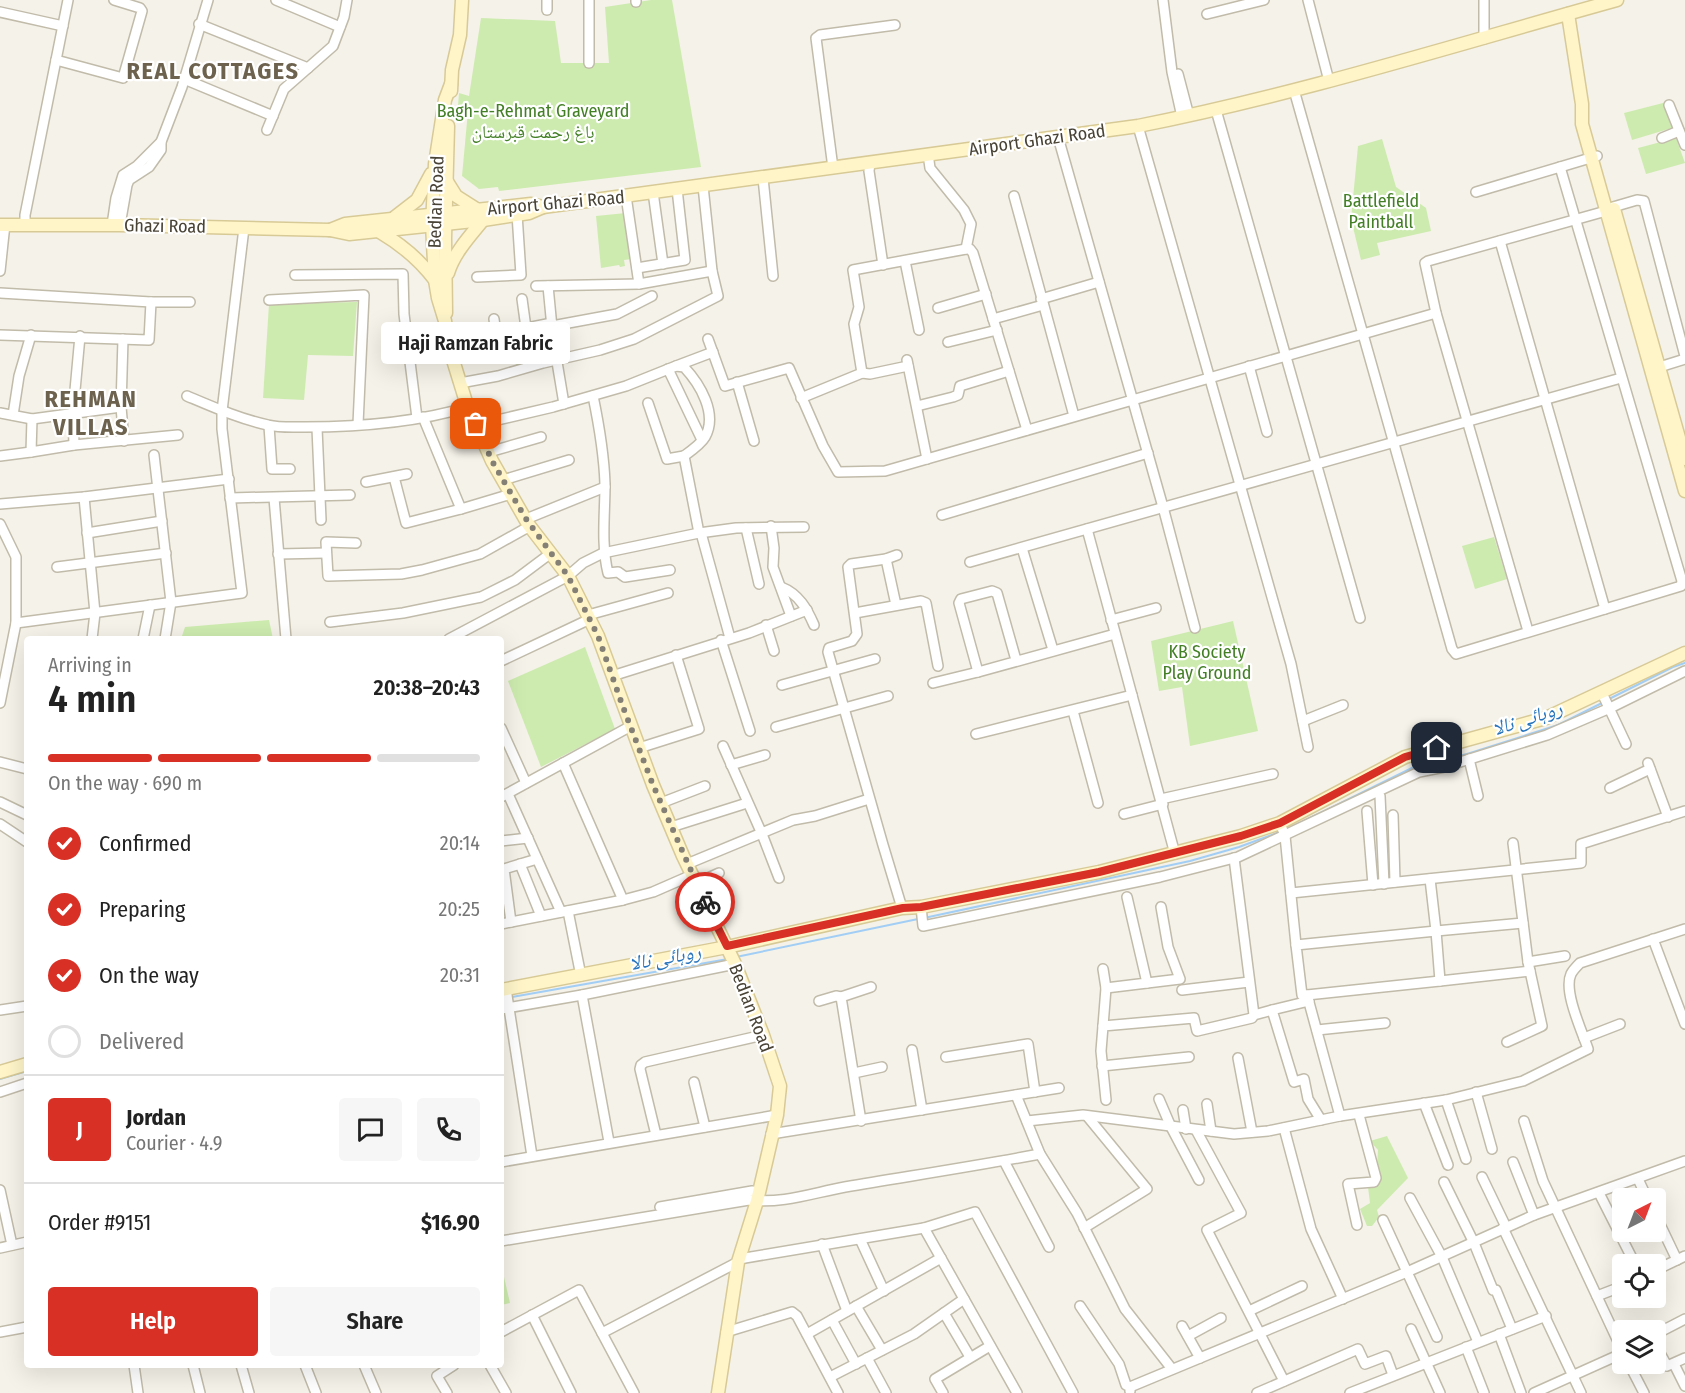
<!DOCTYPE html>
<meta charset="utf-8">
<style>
:root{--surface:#fff;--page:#f6f6f6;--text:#222;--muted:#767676;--line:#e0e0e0;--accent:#d93025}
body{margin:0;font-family:"Fira Sans Condensed","Noto Naskh Arabic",sans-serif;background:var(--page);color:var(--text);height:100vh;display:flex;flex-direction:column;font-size:22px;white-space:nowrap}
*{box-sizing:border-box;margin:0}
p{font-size:20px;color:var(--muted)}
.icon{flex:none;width:33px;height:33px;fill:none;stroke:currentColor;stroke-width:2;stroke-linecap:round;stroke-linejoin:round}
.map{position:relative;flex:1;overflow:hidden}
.sheet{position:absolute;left:24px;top:636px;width:480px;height:732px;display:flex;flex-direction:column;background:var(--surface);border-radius:6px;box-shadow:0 6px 24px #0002}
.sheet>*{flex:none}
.needle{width:39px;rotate:42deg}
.buttons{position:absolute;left:1612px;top:1188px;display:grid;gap:12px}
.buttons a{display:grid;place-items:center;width:54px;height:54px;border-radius:6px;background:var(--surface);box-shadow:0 6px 24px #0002;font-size:30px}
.pin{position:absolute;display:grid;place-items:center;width:51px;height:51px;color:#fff;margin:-26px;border-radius:12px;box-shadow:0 3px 9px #0006}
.courier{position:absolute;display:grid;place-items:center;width:60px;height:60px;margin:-30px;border:4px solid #d93025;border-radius:50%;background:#fff;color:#222;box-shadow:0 2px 8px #0007}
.bubble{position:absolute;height:42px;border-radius:6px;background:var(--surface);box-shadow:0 6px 24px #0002;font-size:20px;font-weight:600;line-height:42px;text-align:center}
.head em{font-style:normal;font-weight:600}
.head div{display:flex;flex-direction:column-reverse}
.head{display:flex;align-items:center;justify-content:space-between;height:102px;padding:0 24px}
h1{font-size:39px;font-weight:600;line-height:45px}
.bar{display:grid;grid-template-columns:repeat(4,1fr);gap:9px 6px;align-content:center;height:72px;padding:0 24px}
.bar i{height:8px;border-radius:4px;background:var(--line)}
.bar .active{background:var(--accent)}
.bar p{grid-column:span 4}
.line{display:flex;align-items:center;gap:15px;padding:0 24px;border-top:2px solid var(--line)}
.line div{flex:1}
.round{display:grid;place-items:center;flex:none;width:63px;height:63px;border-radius:6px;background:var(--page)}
ol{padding:0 24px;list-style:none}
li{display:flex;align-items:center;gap:18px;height:66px}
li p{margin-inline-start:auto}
li .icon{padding:6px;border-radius:50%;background:var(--accent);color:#fff;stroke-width:4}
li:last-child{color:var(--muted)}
li i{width:33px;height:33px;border:3px solid var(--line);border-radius:50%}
.primary-button{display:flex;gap:12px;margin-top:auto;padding:12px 24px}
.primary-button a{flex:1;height:69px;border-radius:6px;background:var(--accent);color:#fff;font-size:24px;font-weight:600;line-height:69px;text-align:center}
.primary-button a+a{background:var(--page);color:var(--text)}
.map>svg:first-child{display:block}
.green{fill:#cdebaf}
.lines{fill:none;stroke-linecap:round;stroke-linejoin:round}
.stream{stroke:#a2cef5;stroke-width:2}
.street-casing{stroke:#c1bbaa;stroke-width:12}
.secondary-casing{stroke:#d8ca96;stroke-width:15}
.street{stroke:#fff;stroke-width:9}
.secondary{stroke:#fff5c9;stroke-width:12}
.done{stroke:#858075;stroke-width:6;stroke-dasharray:0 10.8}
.route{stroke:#d93025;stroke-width:8}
.labels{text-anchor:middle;stroke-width:4.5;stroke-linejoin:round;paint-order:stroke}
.park-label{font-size:18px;fill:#427f25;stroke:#fff}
.street-label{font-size:18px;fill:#494336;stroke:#fff}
.water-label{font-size:20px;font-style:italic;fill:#2875bd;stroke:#fff}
.district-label{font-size:24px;font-weight:bold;letter-spacing:1.5px;fill:#6d624d;stroke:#fff}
</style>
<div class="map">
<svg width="1685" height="1393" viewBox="0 0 1685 1393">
<rect width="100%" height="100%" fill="#f5f2e9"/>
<g class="green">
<path d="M651,0h21l29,167 -202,24 -1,-4 -19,2 -17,-13 6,-65 -10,-5 1,-13 10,3 12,-78 74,3 6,42h48l-4,-56z"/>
<path d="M1663,103l9,25 -40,12 -8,-27z"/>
<path d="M1676,138l9,25 -39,11 -8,-26z"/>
<path d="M1382,139l14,48 30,21 5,23 -54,12 3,12 -19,5 -10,-41 7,-73z"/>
<path d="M626,213l6,46 -8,1 1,6 -5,1 -1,-2 -18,3 -5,-52z"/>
<path d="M357,302l-4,54 -45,-1 -4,45 -41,-2 6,-94z"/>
<path d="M532,344l3,13 4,-1 2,6 -24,6 -6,-19z"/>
<path d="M1494,537l13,42 -32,10 -13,-43z"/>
<path d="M269,620l4,19h-92l4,-12z"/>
<path d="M1233,621l25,110 -68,15 -8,-59 -23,4 -8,-50z"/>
<path d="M585,647l30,82 -74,38 -33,-86z"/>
<path d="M1387,1136l21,42 -31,32 2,7 -7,9h-5l-7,-17 10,-6 -2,-16 8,-2 2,-35 -8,-9z"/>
<path d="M501,1264l9,39 -9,2z"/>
</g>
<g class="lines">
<g class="stream">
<path d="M1609,699l64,-32 12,-4"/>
<path d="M1288,829l126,-62 53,-13 91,-29 46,-23"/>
<path d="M924,918l266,-57 49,-14 41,-15"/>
<path d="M736,957l182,-38"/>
<path d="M512,997l216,-38"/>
<path d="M0,1079l27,-8"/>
</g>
<defs>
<g id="street">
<path d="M276,0l64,27"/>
<path d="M1163,0l9,72 10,45"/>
<path d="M1308,0l21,81"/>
<path d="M1484,0v39"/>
<path d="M636,2v-2"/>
<path d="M547,10v-10"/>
<path d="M0,12l63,14"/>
<path d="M1207,14l57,-14"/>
<path d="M199,24l109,44"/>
<path d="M56,60l67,18 19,-67 -2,-3 -26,-8"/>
<path d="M589,63v-63"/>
<path d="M1178,74l11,42"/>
<path d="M184,79l89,37"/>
<path d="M1294,90l158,559 4,5 225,-68 1,-5 -122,-414"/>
<path d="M1669,105l16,40"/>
<path d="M1216,110l144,508"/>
<path d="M1138,126l153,538 17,83"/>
<path d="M267,130l17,-41 49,-43 11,-29 3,-17"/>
<path d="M1058,137l105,370 32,121"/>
<path d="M1662,138l17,-7"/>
<path d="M928,154l2,14 34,42 7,14 -5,25"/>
<path d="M870,163l-1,8 14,94"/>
<path d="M833,168l-17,-130 4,-3 75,-10"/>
<path d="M763,178l10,98"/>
<path d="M653,192l10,72"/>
<path d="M1476,192l121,-36"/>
<path d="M626,196l13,88 73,-13"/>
<path d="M1014,196l60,220"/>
<path d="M1613,207l24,-7 7,1 41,155"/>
<path d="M25,224v-9l43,-215"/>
<path d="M112,225l4,-27 7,-23 14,-9 24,-24"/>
<path d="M120,225l7,-40 2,-5 20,-13 12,-17v-8l21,-55 26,-87"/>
<path d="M1500,241l105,368"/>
<path d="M905,261l14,69"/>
<path d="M637,268l48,-8 -8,-71"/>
<path d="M0,271l5,-47"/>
<path d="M295,275l108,-1 1,40 13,104"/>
<path d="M477,277l44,-2 -4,-61"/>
<path d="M536,286l103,-2"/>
<path d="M548,286l5,52 11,66"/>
<path d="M0,293l151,9h39"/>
<path d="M522,299l4,29"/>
<path d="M1041,299l58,-17"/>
<path d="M269,300l95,-5 -6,129"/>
<path d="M938,308l48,-14"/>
<path d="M494,319l2,15 56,-11"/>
<path d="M993,319l50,-14"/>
<path d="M552,326l65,-12 35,-18"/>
<path d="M0,335l149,5 2,-38"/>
<path d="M123,339l-2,68 3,34"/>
<path d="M708,339l17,47 64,-18 34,78 15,26 47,-1 551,-158"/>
<path d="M948,342l49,-12"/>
<path d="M907,360l20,99"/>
<path d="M676,366l37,-14"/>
<path d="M1249,366l18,66"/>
<path d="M668,369l34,71"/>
<path d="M1653,369l32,-10"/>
<path d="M862,373l8,1 38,-8"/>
<path d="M737,382l17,59"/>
<path d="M460,383l38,-7 45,-13 57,-13 34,-11 84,-43 -6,-25 -9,-85"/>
<path d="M187,396c26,11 53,23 81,29 12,3 25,2 37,2 52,0 113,-5 163,-20"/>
<path d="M593,396c6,29 11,58 12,88 0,30 -4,60 3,89l10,-1 7,5 45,-7"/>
<path d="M801,398l61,-25 -8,-49 5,-17 -6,-37 113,-21h4l3,4 54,177"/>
<path d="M648,403l19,56 17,-3"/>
<path d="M917,406l36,-9 5,-2 2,-9 49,-15"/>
<path d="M0,413l32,6 89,-12"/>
<path d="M13,415l6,-39 12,-41"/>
<path d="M423,417l38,92 50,-15"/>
<path d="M32,419l-1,33 43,-7 104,-10"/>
<path d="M476,425l77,-18 73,-21 50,-20 8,1c16,17 34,47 21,70 -4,7 -14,14 -21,19l15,77"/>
<path d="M269,426l3,43h18"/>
<path d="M317,428l4,92"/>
<path d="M74,445l-1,-33 7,-76"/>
<path d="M489,452l52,-15"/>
<path d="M154,455l17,147 -6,37"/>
<path d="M0,456l31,-4"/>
<path d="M394,477l12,46 55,-14"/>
<path d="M503,480l66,-20"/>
<path d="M366,482l41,-8"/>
<path d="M84,497l11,116 -3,26"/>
<path d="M230,498l120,-3"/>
<path d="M274,498l12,141"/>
<path d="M0,504l84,-7 145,-18"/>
<path d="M942,515l206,-62"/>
<path d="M526,519l79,-32"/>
<path d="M0,524l16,33v66l-16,80"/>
<path d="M771,526l3,22 -1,19 18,49"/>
<path d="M746,528l13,56"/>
<path d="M1087,529l88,325"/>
<path d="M87,533l75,-12"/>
<path d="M701,533l29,105"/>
<path d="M356,543l-30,-1 2,34 73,-2 21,-4 58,-16 50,-28"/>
<path d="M1022,548l31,102"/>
<path d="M278,554l48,-1"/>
<path d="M897,555l-11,4 -35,5 -3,3 9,67 -5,7 -23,7 -1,4 55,193 19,63"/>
<path d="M886,559l10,46"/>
<path d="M970,562l651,-184"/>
<path d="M57,567l109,-14"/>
<path d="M781,587c18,7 26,22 33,38"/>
<path d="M855,613l66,-12 5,2 12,63"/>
<path d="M588,615l80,-22"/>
<path d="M1111,620l45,-12"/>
<path d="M330,622l73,-9 78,-16 34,-17 36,-27"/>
<path d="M16,623l226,-30 -20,-164v-18l22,-183"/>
<path d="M766,625l8,26"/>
<path d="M1528,631l-92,-318 -11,-50 3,-2 178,-50"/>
<path d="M143,639l7,-34"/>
<path d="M449,639l119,-63 15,-13 20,-10 96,-20 37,-5 68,-1"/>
<path d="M721,640l29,91"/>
<path d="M1016,660l-19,-67 -5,-2 -31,8 -2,4 19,69 137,-38"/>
<path d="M501,661l89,-42"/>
<path d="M612,676l137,-43 58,-23"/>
<path d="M933,683l45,-11"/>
<path d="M782,685l93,-26"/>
<path d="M1602,693l24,51"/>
<path d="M1073,711l25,92"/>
<path d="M1303,721l40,-16"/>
<path d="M776,727l112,-31"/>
<path d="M501,728l25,55"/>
<path d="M976,734l156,-39"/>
<path d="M723,746l39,88 17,44"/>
<path d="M639,748l60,-19 -23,-74"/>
<path d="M1469,759l9,37"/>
<path d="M0,762l27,7"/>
<path d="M563,763l60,137"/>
<path d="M1648,763l20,54"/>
<path d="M731,765l34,-10"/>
<path d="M1610,788l40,-19"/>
<path d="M508,794l53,118"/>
<path d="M1380,796l4,88"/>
<path d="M501,797l130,-71"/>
<path d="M1161,799l112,-25"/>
<path d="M0,802l27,13"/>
<path d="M661,803l44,-17"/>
<path d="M1367,811l6,74"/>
<path d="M1124,814l39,-10"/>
<path d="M1393,815l2,67"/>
<path d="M1280,823l5,13 11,109"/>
<path d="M0,824l27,18"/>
<path d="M671,827l76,-24"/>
<path d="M501,841l27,-3"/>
<path d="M1234,858l20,157"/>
<path d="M520,864l21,52"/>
<path d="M687,864l106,-44 22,-4 54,-17"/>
<path d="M1430,879l6,52 87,-8"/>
<path d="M697,883l22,-10"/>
<path d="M1291,893l290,-30v-19l104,-33"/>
<path d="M921,907l2,19 237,-49 78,-20 181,-85 25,-5 103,-32 63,-27 75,-37"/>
<path d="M568,911l13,65"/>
<path d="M511,922l-7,-53 33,-10"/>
<path d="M501,924l122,-24 30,-8 39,-17"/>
<path d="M1653,939l32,85"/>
<path d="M1528,962l37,-6"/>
<path d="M1103,969l3,19 -3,38"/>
<path d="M1147,983l33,-4 -12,-32 -7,-40"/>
<path d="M1106,988l41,-5 -20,-86"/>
<path d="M506,989l26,167"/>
<path d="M1182,990l67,-8"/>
<path d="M582,995l27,147"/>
<path d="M1307,995l133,-14"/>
<path d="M819,1001l17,-5 5,1"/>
<path d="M1309,1001l-37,9 22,72 10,-3 4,20 13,21"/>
<path d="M501,1009l81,-14 153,-31"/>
<path d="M0,1010l27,-4"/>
<path d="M1317,1030l68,-7"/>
<path d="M1584,1038l36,-14"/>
<path d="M1507,1042l35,-16 -14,-64 -15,-119"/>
<path d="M912,1050l10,60"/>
<path d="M946,1057l82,-13 7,48"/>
<path d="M1238,1058l14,74"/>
<path d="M1102,1066l87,-9"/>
<path d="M854,1073l28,-6"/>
<path d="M694,1082l11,45"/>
<path d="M0,1092l27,-9"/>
<path d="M1476,1092l16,57"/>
<path d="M1016,1095l24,59 37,59 48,96 47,60"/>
<path d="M1159,1099l12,28 28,53"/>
<path d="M1106,1100l-5,-49 2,-25 91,-8 3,13 55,-13 2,-3 18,-5"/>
<path d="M1446,1100l20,59"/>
<path d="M1424,1103l24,62"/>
<path d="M1207,1104l4,27"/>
<path d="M1183,1110l3,19"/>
<path d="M1340,1116l-33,-121h-5l-6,-50 140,-14 4,50 90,-10"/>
<path d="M861,1121l-20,-124 30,-10"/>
<path d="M1027,1121l56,-6 151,19 34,-3 72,-15 106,-16 77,-19 65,-32c-6,-18 -25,-58 -17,-75 2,-4 6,-8 9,-11l105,-34"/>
<path d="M1524,1121l19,60 80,171"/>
<path d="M1284,1128l27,101 32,70"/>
<path d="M1196,1130l45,83 -34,17 77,151"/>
<path d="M771,1134l288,-46"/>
<path d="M656,1135l-16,-66 1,-4 4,-3 118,-27"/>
<path d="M1004,1161l45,86"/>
<path d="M501,1162l276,-47"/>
<path d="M1513,1162l21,53"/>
<path d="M1482,1177l24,50"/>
<path d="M1638,1179l9,19"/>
<path d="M1444,1182l30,61 19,47h3l16,39"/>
<path d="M0,1190l12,55"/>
<path d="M1599,1193l36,71"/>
<path d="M1410,1198l32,59 36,85"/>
<path d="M660,1207l92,-16 7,1"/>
<path d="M1656,1216l21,44"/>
<path d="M1383,1220l54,117"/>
<path d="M1357,1225l-9,-41 26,-2 2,-4 -17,-63"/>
<path d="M924,1228l93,165"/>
<path d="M1084,1228l63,-39 -60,-73"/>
<path d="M1503,1228l78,165"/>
<path d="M860,1239l24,52"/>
<path d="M501,1241l248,-41c34,4 63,-7 96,-13 65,-11 130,-21 195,-33"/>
<path d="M822,1244l25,67"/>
<path d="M0,1248l27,-6"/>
<path d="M739,1259l185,-31 51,-16 98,181"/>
<path d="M1656,1270l29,-14"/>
<path d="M1597,1296l26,-10"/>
<path d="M856,1306l26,44"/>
<path d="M1080,1306l39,58 7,21 4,2v4"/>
<path d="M1249,1311l53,-25"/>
<path d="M944,1313l26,44"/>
<path d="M532,1315l39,78"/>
<path d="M832,1320l24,44"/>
<path d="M1182,1326l18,32"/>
<path d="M1411,1329l29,64"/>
<path d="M0,1332l27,-5"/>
<path d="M501,1332l78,-42 55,103"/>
<path d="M726,1332l66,-20 5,4 41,77"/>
<path d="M602,1333l136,-71"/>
<path d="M807,1334l134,-76"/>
<path d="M1499,1334l22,59"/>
<path d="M1656,1334l29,-15"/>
<path d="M1188,1336l33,-18"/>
<path d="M1656,1346l11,20 18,-8"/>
<path d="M1466,1347l18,46"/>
<path d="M867,1358l19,35"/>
<path d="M1629,1364l15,29"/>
<path d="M1674,1364l11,22"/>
<path d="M134,1365l4,28"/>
<path d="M193,1365l7,28"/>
<path d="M241,1365l8,28"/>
<path d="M305,1365l11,28"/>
<path d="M364,1365l12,28"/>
<path d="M490,1365l16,28"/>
<path d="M830,1377l84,-43 50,-35"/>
<path d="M1130,1387l277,-115 127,-57 151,-54"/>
<path d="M447,1393l-10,-17 17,-11"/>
<path d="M943,1393l-8,-14 55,-33"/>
<path d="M1257,1393l101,-44 7,15 21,-8 7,19"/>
<path d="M1350,1393l196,-77"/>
<path d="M1534,1393l89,-40"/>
</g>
<g id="secondary">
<path d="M1568,14l14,90v20l103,367"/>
<path d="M451,84l-6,16 -10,64 -3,61 3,55 3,18 7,23 4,26 17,55 26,59 36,63 40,52 30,60 55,149 30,71 52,108 28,71 17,51 -3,29 -20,86 -19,61 -20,131"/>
<path d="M451,91l1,-21 8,-35 2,-35"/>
<path d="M446,180l10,16 22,14"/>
<path d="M1614,209l71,250"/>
<path d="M395,217l22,-17 14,-26"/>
<path d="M0,225h120l210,5 19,4 134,-14 46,-7 14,-6"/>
<path d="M330,230l15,-6 186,-20 12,3 595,-81c162,-32 320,-82 479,-126"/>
<path d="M380,232c22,13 39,27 55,48"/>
<path d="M448,273c6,-20 22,-37 35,-53"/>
<path d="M446,313l-1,-75 3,-112"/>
<path d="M501,990l226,-43 175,-39 19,-1 178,-35 142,-36 39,-13 125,-66 141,-39 139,-65"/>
<path d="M0,1072l27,-8"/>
</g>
</defs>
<use href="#street" class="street-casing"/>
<use href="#secondary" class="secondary-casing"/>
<use href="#street" class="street"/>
<use href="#secondary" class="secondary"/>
</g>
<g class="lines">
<path class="done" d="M476,424l16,37 34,58 42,57 30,60 25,71 30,78 52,117"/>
<path class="route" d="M705,902l22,44 176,-38 18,-1 178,-35 142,-36 39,-13 125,-66 32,-9"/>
</g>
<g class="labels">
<g class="park-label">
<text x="533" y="117">Bagh-e-Rehmat Graveyard<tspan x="533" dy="21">باغ رحمت قبرستان</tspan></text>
<text x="1381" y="207">Battlefield<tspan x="1381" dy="21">Paintball</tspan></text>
<text x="1207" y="658">KB Society<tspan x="1207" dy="21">Play Ground</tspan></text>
</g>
<g class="street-label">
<text transform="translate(1037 140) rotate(-8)" y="6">Airport Ghazi Road</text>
<text transform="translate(436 202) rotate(-88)" y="6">Bedian Road</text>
<text transform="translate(556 203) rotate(-5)" y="6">Airport Ghazi Road</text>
<text transform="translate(165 226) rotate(1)" y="6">Ghazi Road</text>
<text transform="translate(751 1008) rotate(69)" y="6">Bedian Road</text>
</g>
<g class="water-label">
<text transform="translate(1527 718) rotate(-18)" y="7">روہائی نالا</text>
<text transform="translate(665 957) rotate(-10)" y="7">روہائی نالا</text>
</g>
<g class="district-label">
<text x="213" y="79">REAL COTTAGES</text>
<text x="91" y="407">REHMAN<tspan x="91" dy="28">VILLAS</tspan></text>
</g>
</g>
</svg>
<div class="buttons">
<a><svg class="needle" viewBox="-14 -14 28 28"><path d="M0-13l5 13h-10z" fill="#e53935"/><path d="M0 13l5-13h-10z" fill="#767676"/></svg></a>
<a><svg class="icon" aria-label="locate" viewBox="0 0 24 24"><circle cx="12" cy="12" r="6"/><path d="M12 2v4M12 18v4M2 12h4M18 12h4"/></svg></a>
<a><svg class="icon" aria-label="layers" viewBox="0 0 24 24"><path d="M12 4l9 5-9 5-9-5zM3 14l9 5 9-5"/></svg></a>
</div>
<div class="pin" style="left:476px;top:424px;background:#ea580c"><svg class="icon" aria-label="bag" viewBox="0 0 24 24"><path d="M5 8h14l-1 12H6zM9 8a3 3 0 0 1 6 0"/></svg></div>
<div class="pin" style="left:1437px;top:748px;background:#1f2937"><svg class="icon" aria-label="home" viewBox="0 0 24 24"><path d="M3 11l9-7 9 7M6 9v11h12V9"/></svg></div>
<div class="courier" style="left:705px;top:902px"><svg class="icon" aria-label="bike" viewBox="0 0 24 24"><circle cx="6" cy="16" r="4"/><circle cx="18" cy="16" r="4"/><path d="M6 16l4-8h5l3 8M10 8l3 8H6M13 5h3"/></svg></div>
<div class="bubble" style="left:381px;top:322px;width:189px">Haji Ramzan Fabric</div>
<section class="sheet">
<div class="head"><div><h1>4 min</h1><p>Arriving in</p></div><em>20:38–20:43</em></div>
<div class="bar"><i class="active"></i><i class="active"></i><i class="active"></i><i></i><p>On the way · 690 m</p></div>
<ol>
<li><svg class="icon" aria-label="check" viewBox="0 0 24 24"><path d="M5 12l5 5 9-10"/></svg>Confirmed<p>20:14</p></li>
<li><svg class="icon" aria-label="check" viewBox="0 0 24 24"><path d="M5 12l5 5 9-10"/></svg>Preparing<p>20:25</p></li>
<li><svg class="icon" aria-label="check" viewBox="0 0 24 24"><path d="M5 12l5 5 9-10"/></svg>On the way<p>20:31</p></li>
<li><i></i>Delivered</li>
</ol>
<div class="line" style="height:108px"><b class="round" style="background:var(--accent);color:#fff">J</b><div><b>Jordan</b><p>Courier · 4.9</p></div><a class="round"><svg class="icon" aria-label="chat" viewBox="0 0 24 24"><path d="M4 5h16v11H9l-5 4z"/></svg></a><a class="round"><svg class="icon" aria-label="phone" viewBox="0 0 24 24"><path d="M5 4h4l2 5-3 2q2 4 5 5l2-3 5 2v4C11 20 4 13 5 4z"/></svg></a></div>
<div class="line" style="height:78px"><div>Order #9151</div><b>$16.90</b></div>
<div class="primary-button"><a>Help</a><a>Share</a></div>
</section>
</div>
